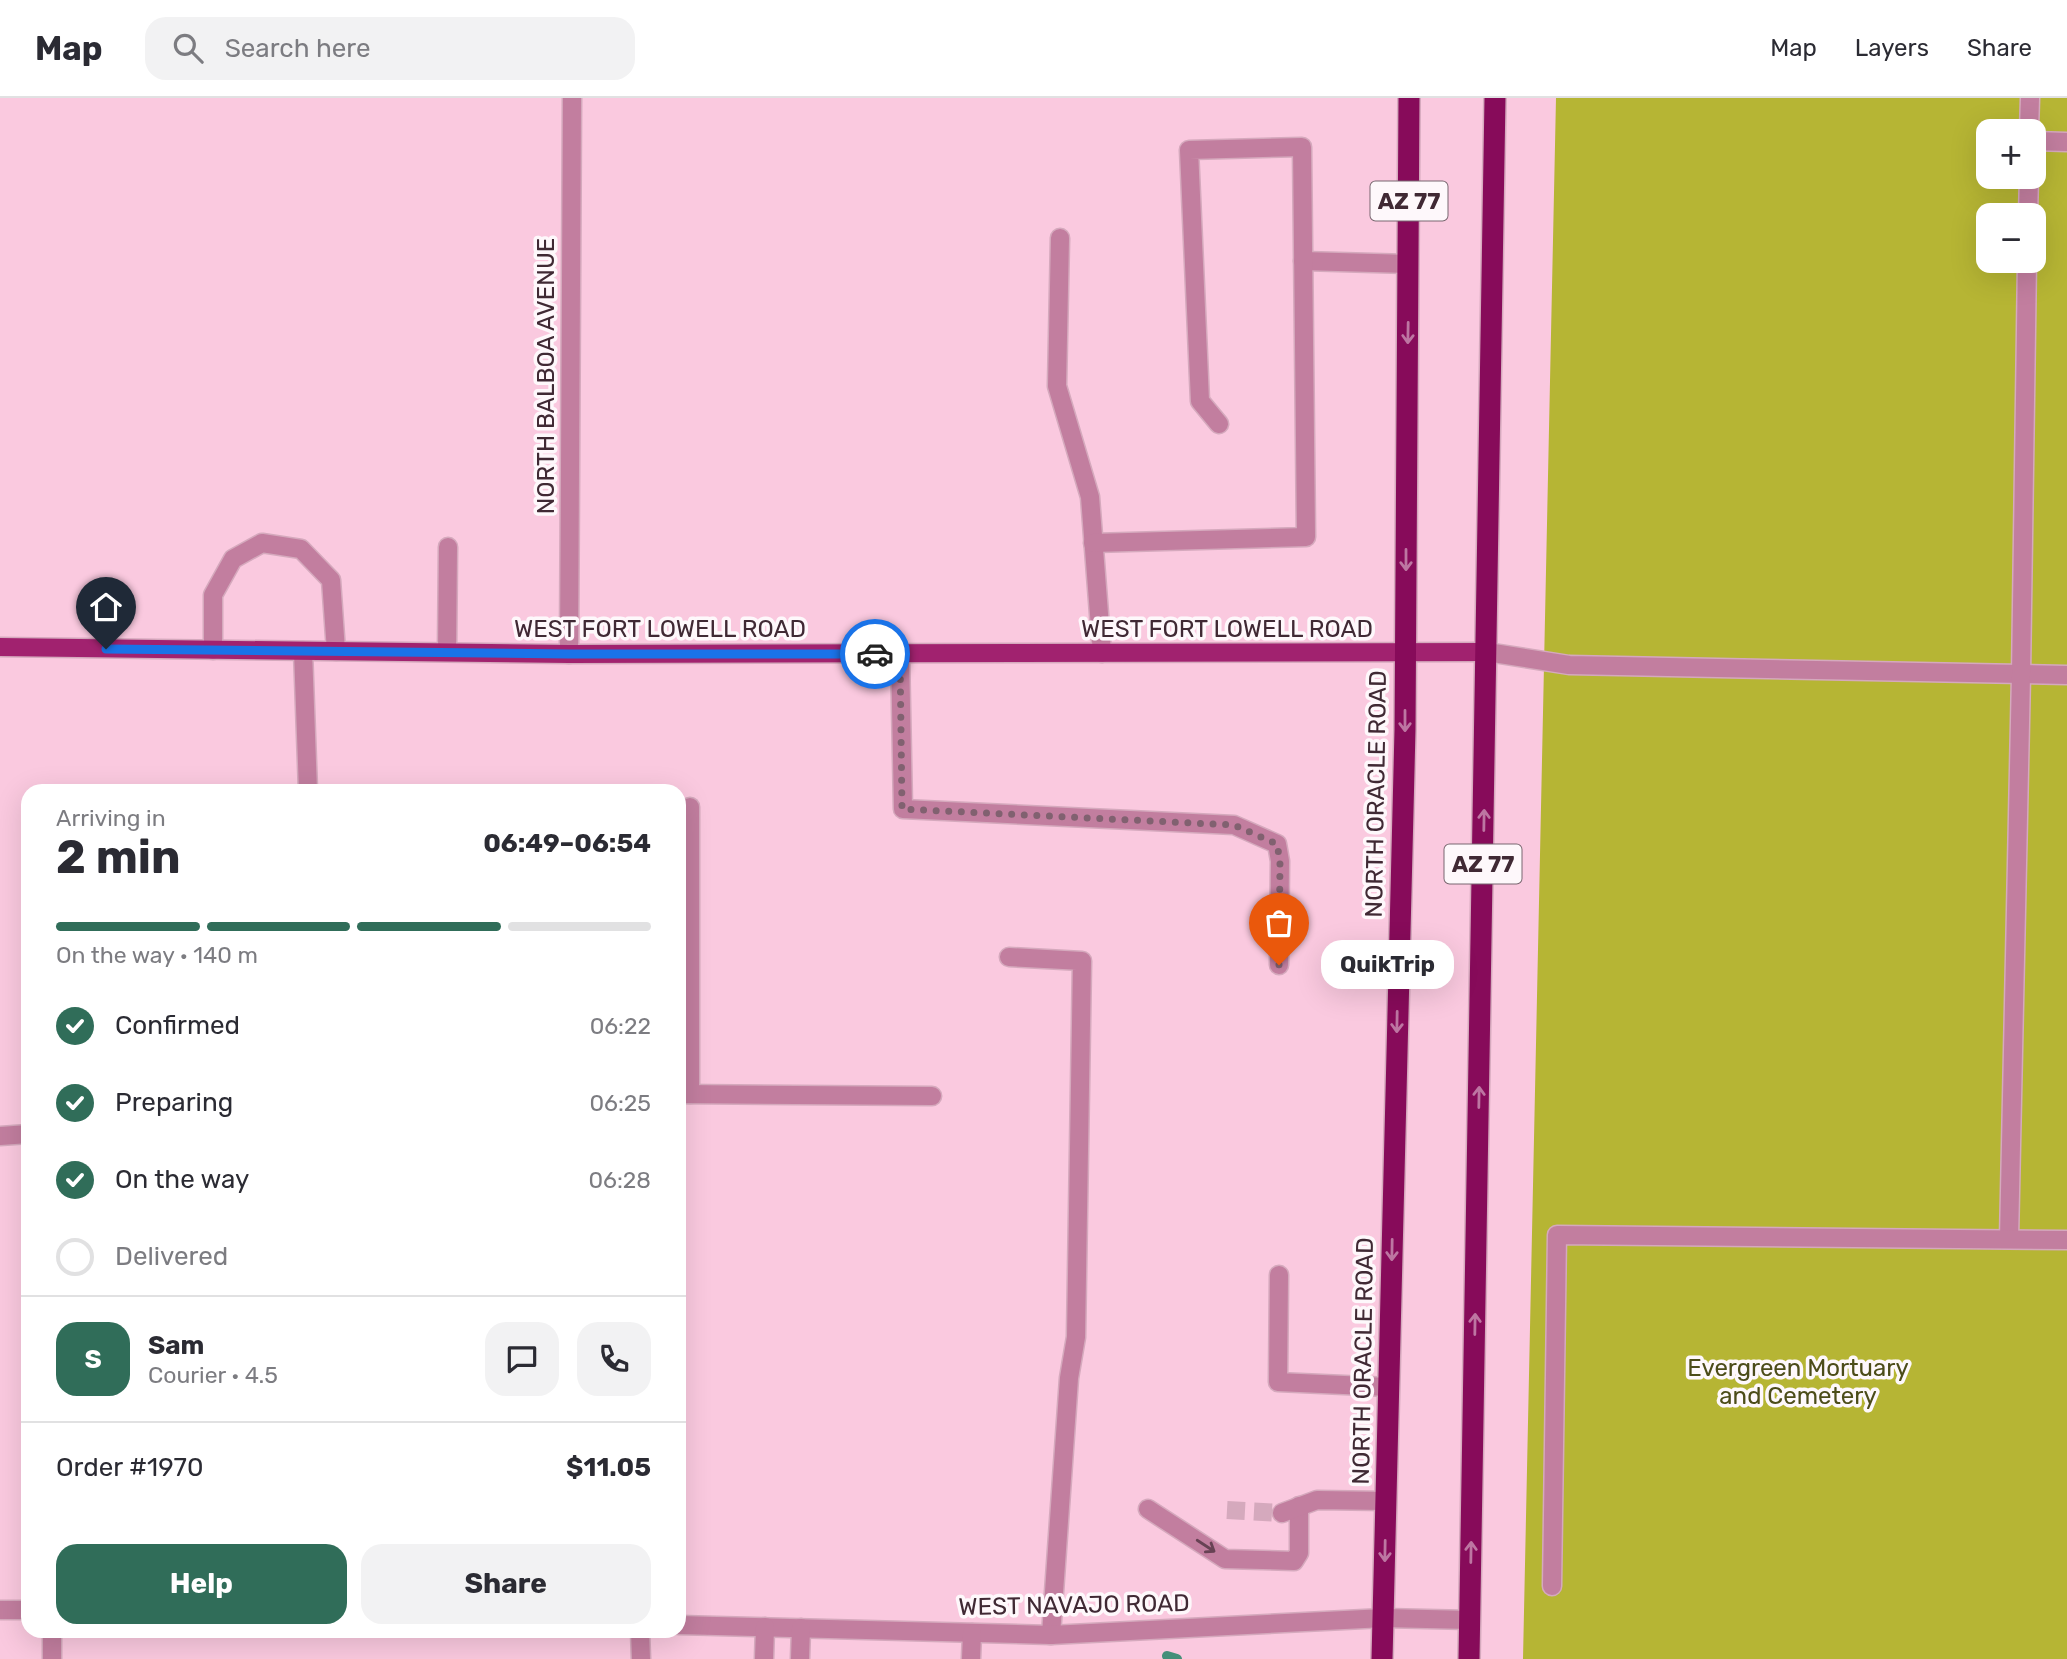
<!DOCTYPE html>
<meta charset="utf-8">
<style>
:root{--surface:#fff;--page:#f2f2f3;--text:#2b2b33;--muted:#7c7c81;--line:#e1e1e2;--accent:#306d59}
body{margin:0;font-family:Rubik,sans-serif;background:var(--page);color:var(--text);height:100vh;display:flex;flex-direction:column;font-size:26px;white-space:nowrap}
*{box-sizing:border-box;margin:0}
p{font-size:23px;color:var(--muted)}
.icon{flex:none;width:38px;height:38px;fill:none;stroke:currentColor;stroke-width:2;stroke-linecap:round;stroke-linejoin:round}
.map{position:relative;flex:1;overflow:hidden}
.panel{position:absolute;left:21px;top:686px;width:665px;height:854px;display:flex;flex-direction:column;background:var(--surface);border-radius:21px;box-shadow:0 7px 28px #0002}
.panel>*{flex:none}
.tools{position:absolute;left:1976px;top:21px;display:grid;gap:14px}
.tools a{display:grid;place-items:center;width:70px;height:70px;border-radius:14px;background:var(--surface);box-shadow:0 7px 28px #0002;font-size:35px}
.pin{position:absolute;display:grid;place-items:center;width:60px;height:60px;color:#fff;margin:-72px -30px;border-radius:50% 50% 50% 0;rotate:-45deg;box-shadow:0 0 7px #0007}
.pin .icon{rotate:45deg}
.courier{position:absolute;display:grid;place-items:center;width:70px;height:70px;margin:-35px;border:5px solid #1a73e8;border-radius:50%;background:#fff;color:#222;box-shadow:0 2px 9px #0007}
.bubble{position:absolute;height:49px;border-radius:21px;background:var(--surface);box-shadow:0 7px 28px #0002;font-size:23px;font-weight:700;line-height:49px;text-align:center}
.head em{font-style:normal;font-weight:700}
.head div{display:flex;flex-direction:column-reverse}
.head{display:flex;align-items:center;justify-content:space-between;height:119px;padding:0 35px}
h1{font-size:46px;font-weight:700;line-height:52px}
.bar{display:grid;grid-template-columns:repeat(4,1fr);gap:10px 7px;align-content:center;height:84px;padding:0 35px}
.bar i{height:9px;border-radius:5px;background:var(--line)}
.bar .selected{background:var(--accent)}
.bar p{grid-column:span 4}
.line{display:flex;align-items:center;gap:18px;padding:0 35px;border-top:2px solid var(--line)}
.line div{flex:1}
.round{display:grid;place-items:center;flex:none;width:74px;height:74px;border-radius:21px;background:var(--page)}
ol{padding:0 35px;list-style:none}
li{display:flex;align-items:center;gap:21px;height:77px}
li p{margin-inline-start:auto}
li .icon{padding:7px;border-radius:50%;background:var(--accent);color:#fff;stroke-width:4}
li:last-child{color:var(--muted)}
li i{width:38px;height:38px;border:4px solid var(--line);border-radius:50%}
.primary-button{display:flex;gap:14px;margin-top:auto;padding:14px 35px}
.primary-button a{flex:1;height:80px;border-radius:21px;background:var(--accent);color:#fff;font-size:28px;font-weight:700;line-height:80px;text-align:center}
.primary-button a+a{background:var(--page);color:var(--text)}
header{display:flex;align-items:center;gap:42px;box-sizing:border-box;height:98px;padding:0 35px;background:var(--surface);border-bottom:2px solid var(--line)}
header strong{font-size:33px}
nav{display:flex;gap:38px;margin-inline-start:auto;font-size:24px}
.search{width:490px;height:63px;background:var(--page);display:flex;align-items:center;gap:18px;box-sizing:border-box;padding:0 24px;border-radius:21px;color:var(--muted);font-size:26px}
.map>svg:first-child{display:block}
.green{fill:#b6b534;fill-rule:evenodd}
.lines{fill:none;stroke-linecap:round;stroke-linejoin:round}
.stream{stroke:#448f79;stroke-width:10}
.minor-tunnel{stroke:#d5a9bd;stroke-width:18;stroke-dasharray:18 9;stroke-linecap:butt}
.minor-casing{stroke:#d5a9bd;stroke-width:21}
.major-casing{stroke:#d5a9bd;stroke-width:21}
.highway-casing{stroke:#d5a9bd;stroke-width:24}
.minor{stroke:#c27e9f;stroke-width:18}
.major{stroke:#a1226f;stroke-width:18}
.highway{stroke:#870b5a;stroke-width:21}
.oneway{stroke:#bd76a2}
.oneway2{stroke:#674254}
.done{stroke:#816170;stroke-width:7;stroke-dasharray:0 12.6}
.route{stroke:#1a73e8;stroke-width:9}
.labels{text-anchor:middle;stroke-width:7;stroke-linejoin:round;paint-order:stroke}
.shield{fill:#fef8fb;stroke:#796770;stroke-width:2}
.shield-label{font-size:23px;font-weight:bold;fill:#402934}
.street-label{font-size:24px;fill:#402934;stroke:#fef8fb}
.park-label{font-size:24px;fill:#4c4c19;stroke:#fef8fb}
</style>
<header>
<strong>Map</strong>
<div class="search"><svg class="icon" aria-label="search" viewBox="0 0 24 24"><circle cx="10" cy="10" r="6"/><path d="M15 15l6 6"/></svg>Search here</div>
<nav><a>Map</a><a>Layers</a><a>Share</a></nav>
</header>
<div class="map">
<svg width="2067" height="1561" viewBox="0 0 2067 1561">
<rect width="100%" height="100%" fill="#fac9df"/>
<path class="green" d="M1556,0h511v1561h-544zM1988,33h46v46h-46zM1988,117h46v46h-46z"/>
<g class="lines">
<path class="stream" d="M1167,1558l10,3"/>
<path class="minor-tunnel" d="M1227,1412l55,3"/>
<defs>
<g id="minor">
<path d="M2029,33l1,-33"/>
<path d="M2034,43l33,1"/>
<path d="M2028,117l1,-38"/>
<path d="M1060,140l-3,148 33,111 12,156"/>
<path d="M1303,163l106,3"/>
<path d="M1093,445l213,-6 -4,-390 -113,3 11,251 19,23"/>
<path d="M213,552v-55l20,-36 29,-16 39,6 30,31 5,71"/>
<path d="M303,553l5,140"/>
<path d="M447,554l1,-105"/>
<path d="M1487,554l82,13 498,10"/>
<path d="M569,556l3,-556"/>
<path d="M900,556l3,155 331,16 43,19 3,17 -1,104"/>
<path d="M1009,859l73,4 -6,376 -7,41 -18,257"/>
<path d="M680,996l252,2"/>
<path d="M690,996v-287"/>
<path d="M0,1038l28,-2"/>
<path d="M2009,1141l12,-564 6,-414"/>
<path d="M1279,1177l-1,107 110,5"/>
<path d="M1148,1411l77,50 69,2 5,-8v-47"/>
<path d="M1282,1415l35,-13 69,1"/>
<path d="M1552,1488l5,-351 510,5"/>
<path d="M0,1512h28"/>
<path d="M679,1527l372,10 333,-17 86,2"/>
<path d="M640,1533l1,28"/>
<path d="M52,1561v-28"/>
<path d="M764,1561l1,-32"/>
<path d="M800,1561l1,-31"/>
<path d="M971,1561l1,-26"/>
</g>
<path id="major" d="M0,549l569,7 918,-2"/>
<g id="highway">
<path d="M1382,1561l23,-929 4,-632"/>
<path d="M1469,1561l26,-1561"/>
</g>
</defs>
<use href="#minor" class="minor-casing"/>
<use href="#major" class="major-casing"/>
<use href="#highway" class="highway-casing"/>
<use href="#minor" class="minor"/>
<use href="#major" class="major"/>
<use href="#highway" class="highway"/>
</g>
<defs><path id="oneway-shaft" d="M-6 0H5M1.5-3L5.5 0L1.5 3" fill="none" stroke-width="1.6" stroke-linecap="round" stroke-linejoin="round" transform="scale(1.75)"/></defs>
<g class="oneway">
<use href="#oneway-shaft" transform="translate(1408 235) rotate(91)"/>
<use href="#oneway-shaft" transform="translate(1406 462) rotate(90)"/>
<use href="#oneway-shaft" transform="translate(1405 623) rotate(90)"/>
<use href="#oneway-shaft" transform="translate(1484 722) rotate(-89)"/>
<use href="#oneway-shaft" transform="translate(1397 924) rotate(91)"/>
<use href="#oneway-shaft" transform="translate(1479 999) rotate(-89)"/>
<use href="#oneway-shaft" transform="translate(1392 1152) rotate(91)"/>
<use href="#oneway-shaft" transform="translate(1475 1226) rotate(-89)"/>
<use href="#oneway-shaft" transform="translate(1385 1453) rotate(91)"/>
<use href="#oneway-shaft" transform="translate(1471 1454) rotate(-89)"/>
</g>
<use class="oneway2" href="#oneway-shaft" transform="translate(1206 1448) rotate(33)"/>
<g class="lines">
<path class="done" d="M875,556h25l2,155 332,16 43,19 3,17 -1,104"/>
<path class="route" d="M106,551l463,5h306"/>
</g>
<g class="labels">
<g class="shield">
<rect x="1370.5" y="83.5" width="77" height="39" rx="5"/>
<rect x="1444.5" y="746.5" width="77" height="39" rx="5"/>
</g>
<g class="shield-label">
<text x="1409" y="111">AZ 77</text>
<text x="1483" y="774">AZ 77</text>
</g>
<g class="street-label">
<text transform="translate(546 278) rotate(-90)" y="8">NORTH BALBOA AVENUE</text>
<text x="660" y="539">WEST FORT LOWELL ROAD</text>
<text x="1227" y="539">WEST FORT LOWELL ROAD</text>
<text transform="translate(1376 696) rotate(-89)" y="8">NORTH ORACLE ROAD</text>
<text transform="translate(1363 1263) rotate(-89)" y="8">NORTH ORACLE ROAD</text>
<text transform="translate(1074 1507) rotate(-1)" y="8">WEST NAVAJO ROAD</text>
</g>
<g class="park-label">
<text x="1798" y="1278">Evergreen Mortuary<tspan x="1798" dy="28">and Cemetery</tspan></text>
</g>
</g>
</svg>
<div class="tools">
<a>+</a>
<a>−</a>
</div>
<div class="pin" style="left:1279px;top:867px;background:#ea580c"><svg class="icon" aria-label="bag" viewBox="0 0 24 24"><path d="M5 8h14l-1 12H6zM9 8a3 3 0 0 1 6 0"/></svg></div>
<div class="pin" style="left:106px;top:551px;background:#1f2937"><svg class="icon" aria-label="home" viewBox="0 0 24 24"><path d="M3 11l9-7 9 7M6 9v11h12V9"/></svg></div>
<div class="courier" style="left:875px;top:556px"><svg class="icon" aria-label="car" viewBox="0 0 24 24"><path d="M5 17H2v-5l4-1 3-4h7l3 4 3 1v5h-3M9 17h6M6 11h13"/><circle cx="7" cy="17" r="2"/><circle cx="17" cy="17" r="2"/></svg></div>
<div class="bubble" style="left:1321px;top:842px;width:133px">QuikTrip</div>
<section class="panel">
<div class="head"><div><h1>2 min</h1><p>Arriving in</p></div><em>06:49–06:54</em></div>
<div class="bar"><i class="selected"></i><i class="selected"></i><i class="selected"></i><i></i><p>On the way · 140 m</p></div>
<ol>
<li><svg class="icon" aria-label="check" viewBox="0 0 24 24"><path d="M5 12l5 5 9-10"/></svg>Confirmed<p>06:22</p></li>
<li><svg class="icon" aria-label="check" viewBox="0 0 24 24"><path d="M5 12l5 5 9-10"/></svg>Preparing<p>06:25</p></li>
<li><svg class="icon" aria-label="check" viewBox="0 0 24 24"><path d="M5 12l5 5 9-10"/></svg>On the way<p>06:28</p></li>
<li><i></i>Delivered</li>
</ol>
<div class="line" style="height:126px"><b class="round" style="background:var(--accent);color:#fff">S</b><div><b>Sam</b><p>Courier · 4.5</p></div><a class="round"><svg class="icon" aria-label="chat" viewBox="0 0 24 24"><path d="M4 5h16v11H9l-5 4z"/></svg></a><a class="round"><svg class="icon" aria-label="phone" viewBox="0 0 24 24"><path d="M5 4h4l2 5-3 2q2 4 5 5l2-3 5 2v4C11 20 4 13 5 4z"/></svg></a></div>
<div class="line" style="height:91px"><div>Order #1970</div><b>$11.05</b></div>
<div class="primary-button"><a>Help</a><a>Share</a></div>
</section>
</div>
